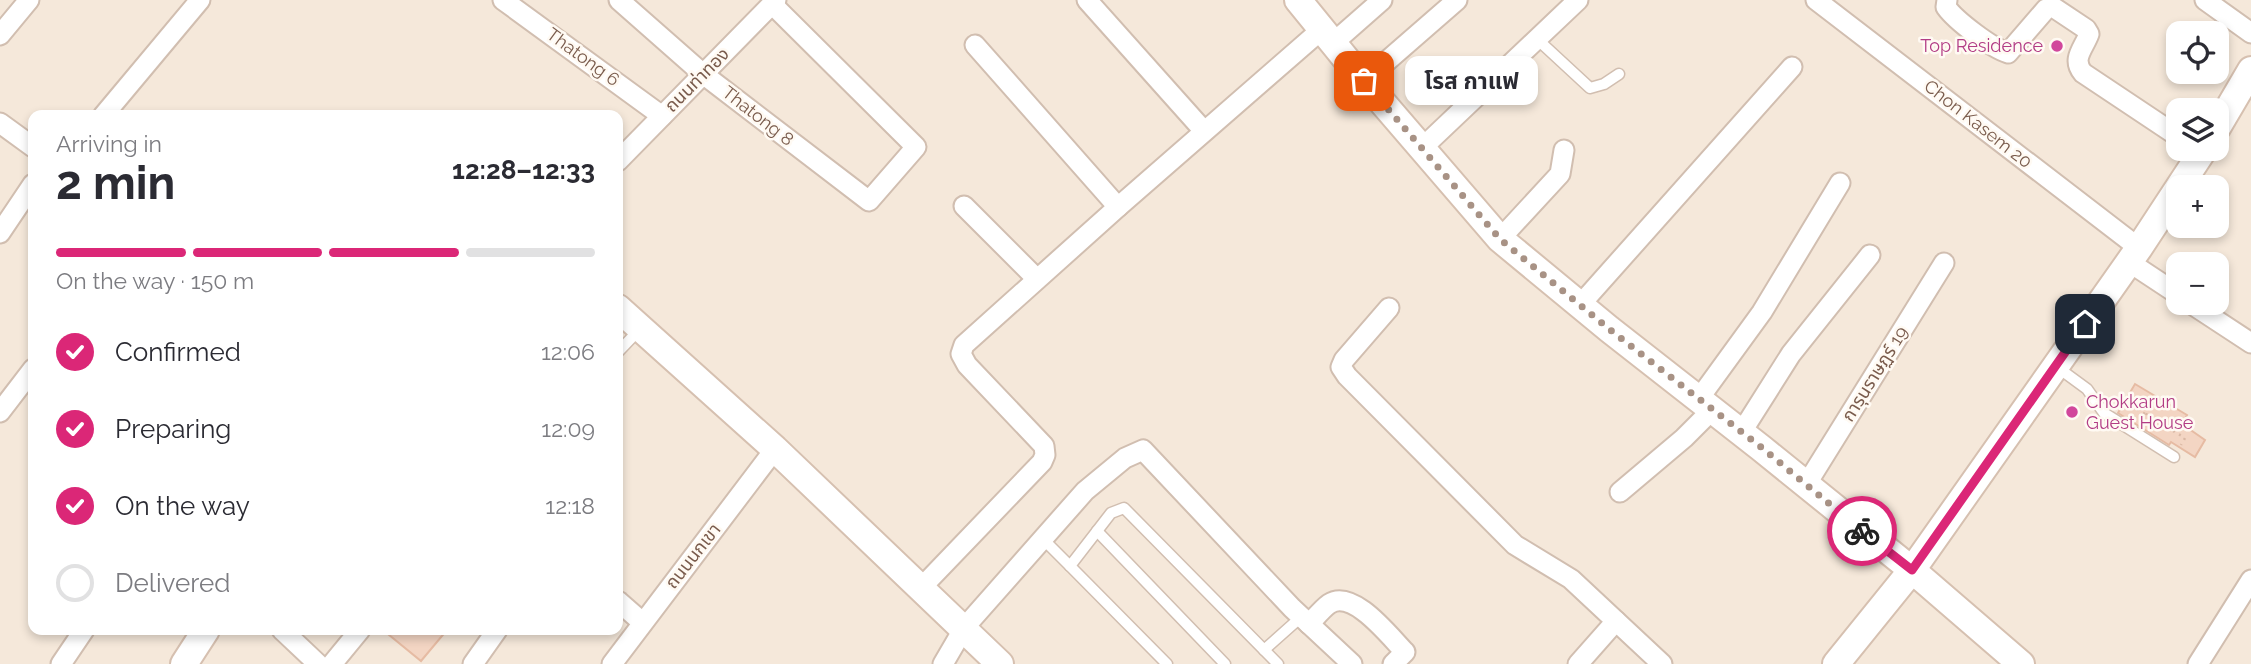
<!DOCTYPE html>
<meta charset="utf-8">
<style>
:root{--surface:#fff;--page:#f2f2f3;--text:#2b2b33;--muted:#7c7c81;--line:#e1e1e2;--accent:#db2777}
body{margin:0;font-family:Raleway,"Noto Sans Thai",sans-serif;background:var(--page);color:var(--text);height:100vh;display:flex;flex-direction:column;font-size:26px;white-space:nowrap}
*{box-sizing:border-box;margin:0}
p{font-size:23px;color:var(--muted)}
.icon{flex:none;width:38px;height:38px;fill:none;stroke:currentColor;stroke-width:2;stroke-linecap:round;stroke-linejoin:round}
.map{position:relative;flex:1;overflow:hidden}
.panel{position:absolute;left:28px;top:110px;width:595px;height:525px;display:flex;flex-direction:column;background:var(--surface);border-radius:14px;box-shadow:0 4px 10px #0003}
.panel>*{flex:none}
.fabs{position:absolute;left:2166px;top:21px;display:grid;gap:14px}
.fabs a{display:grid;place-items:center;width:63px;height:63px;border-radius:14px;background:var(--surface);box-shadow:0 4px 10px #0003;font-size:35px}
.pin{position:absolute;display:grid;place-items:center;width:60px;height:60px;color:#fff;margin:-30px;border-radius:14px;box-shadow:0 4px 10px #0006}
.courier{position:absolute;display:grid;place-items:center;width:70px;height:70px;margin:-35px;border:5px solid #db2777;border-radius:50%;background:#fff;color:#222;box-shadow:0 2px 9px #0007}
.bubble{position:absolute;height:49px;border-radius:14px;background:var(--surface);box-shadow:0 4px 10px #0003;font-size:23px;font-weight:700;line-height:49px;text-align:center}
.summary em{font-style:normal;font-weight:700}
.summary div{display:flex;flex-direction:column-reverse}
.summary{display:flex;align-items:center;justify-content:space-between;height:119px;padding:0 28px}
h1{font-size:46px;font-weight:700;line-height:52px}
.bar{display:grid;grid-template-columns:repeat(4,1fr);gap:10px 7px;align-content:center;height:84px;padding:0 28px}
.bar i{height:9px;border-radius:5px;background:var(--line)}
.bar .current{background:var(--accent)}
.bar p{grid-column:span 4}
ol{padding:0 28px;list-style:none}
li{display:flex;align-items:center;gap:21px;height:77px}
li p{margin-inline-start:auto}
li .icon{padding:7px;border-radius:50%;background:var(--accent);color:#fff;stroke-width:4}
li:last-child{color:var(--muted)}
li i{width:38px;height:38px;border:4px solid var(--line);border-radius:50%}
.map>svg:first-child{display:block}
.residential{fill:#f5e8da;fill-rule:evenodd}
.building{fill:#f3d5c3;stroke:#e6bba3;stroke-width:2}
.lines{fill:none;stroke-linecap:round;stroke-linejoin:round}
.lane-casing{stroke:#d1beb0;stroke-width:13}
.street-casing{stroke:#d1beb0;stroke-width:23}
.secondary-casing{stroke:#d6c0b0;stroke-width:30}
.path{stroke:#d9b8a5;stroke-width:2.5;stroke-dasharray:2 5;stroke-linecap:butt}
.lane{stroke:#fff;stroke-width:10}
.street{stroke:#fff;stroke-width:19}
.secondary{stroke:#fff;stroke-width:26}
.done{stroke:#a89285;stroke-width:7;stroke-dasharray:0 12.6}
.route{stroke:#db2777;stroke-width:9}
.hotel-dot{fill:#d1479c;stroke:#fffaf3;stroke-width:2.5}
.labels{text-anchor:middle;stroke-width:5;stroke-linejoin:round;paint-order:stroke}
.hotel-label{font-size:18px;fill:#b23c85;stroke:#fffaf3;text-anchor:end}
.street-label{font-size:18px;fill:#7a5c4d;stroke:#fffaf3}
</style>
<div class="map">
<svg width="2251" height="664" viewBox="0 0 2251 664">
<rect width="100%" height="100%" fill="#fdf6ec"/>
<path class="residential" d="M0,0h2251v664h-2251zM2179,33h38v39h-38zM2179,110h38v39h-38zM33,116h585v514h-585zM2179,187h38v39h-38zM2179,264h38v39h-38z"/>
<g class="building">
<path d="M2135,384l52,31 -5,9 23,16 -10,17 -24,-15 -2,3 -51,-32z"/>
<path d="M383,630h64l-26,31z"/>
</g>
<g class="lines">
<defs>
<g id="lane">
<path d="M1537,39l53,49 14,-4 15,-10"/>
<path d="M618,352l21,-22"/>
<path d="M2057,367l30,22 17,24 70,44"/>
<path d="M1097,531l128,133"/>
<path d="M1043,539l27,27"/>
<path d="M1264,650l37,-33"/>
<path d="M1167,664l-97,-98 41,-53 13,-5 154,156"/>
</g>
<g id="street">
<path d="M503,0l159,116"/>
<path d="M619,0l84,74 166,127 47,-54 -144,-143"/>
<path d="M1087,0l117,131"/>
<path d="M1816,0l323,248"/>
<path d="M1947,0l-1,7c10,14 46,41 62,46l38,-44 7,-2 33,22 3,5c-5,14 -18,25 -6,39l96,64"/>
<path d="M2205,0l46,33"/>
<path d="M0,35l29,-35"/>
<path d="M1332,44l50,-44"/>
<path d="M975,45l143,162"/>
<path d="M1364,81l93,-81"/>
<path d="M103,116l97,-116"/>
<path d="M0,123l33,24"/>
<path d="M1421,149l157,-149"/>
<path d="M618,161l158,-161"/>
<path d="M964,206l73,73"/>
<path d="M0,233l33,-49"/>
<path d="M1500,239l60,-65 4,-24"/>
<path d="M2129,262l50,33"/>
<path d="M2190,303l61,40"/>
<path d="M1580,305l212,-238"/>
<path d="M1389,308l-45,52 -3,7 6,9 168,169 56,34 91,85"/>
<path d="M1698,400l64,-88 78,-129"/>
<path d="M0,412l33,-43"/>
<path d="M1741,433l50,-79 79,-99"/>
<path d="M1806,485l138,-222"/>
<path d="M1620,492l64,-54 28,-28"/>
<path d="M921,588l121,-126 3,-7 -1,-9 -77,-81 -6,-11 3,-9 154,-138 203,-177"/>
<path d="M618,601l24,21"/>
<path d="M1309,624c6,-6 13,-15 20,-20 24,-16 61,33 76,48l-12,12"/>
<path d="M282,630l36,34"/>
<path d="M61,664l23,-34"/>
<path d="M332,664l28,-34"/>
<path d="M473,664l24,-34"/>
<path d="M612,664l163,-215"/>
<path d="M943,664l21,-36 121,-137 40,-33 18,-8 149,158 60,56"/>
<path d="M1578,664l38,-43"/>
<path d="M2198,664l53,-84"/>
</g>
<g id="secondary">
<path d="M1298,0l66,81 136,158 109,90 152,119 151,122 109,94"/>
<path d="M2217,128l34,-58"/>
<path d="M618,308l157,141 225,215"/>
<path d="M184,664l22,-34"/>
<path d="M1836,664l76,-94 227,-322 65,-99"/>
</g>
</defs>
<use href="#lane" class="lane-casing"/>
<use href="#street" class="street-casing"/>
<use href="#secondary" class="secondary-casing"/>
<g class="path">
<path d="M2125,402l60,36 -4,7"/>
<path d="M2146,415l9,-16"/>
</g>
<use href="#lane" class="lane"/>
<use href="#street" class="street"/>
<use href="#secondary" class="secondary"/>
</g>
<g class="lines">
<path class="done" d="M1364,81l136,158 109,90 152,118 101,84"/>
<path class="route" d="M1862,531l50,39 173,-246"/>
</g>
<g class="hotel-dot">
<circle cx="2057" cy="46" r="7"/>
<circle cx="2072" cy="412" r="7"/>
</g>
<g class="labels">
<g class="hotel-label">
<text x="2043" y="52">Top Residence</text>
<text x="2086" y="408" text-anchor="start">Chokkarun<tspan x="2086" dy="21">Guest House</tspan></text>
</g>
<g class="street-label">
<text transform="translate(583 57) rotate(36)" y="6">Thatong 6</text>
<text transform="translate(697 80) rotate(-45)" y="6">ถนนท่าทอง</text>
<text transform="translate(758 116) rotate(38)" y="6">Thatong 8</text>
<text transform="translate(1978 124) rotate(38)" y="6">Chon Kasem 20</text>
<text transform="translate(1875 374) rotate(-58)" y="6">การุนราษฏร์ 19</text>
<text transform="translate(693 556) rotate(-52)" y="6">ถนนนกเขา</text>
</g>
</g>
</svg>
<div class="fabs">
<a><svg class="icon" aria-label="locate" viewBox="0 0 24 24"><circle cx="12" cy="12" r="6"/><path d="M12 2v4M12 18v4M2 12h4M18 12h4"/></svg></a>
<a><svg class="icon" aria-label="layers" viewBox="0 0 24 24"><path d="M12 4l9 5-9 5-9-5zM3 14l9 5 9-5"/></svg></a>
<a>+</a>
<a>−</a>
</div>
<div class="pin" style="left:1364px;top:81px;background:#ea580c"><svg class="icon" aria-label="bag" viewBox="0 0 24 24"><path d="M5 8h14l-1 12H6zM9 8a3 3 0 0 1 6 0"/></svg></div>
<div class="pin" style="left:2085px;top:324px;background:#1f2937"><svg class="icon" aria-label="home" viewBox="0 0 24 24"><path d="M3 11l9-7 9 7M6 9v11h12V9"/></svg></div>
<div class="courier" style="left:1862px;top:531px"><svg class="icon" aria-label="bike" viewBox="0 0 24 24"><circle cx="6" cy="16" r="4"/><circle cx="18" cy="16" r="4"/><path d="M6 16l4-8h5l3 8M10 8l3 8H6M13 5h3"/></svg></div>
<div class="bubble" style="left:1405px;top:56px;width:133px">โรส กาแฟ</div>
<section class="panel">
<div class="summary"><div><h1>2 min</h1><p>Arriving in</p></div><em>12:28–12:33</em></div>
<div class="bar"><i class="current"></i><i class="current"></i><i class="current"></i><i></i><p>On the way · 150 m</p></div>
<ol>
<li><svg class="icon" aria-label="check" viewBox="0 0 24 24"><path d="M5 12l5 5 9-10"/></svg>Confirmed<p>12:06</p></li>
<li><svg class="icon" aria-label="check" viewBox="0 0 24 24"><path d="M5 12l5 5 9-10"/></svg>Preparing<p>12:09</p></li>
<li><svg class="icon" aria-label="check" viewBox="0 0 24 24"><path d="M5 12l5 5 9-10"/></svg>On the way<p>12:18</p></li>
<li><i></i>Delivered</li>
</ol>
</section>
</div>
